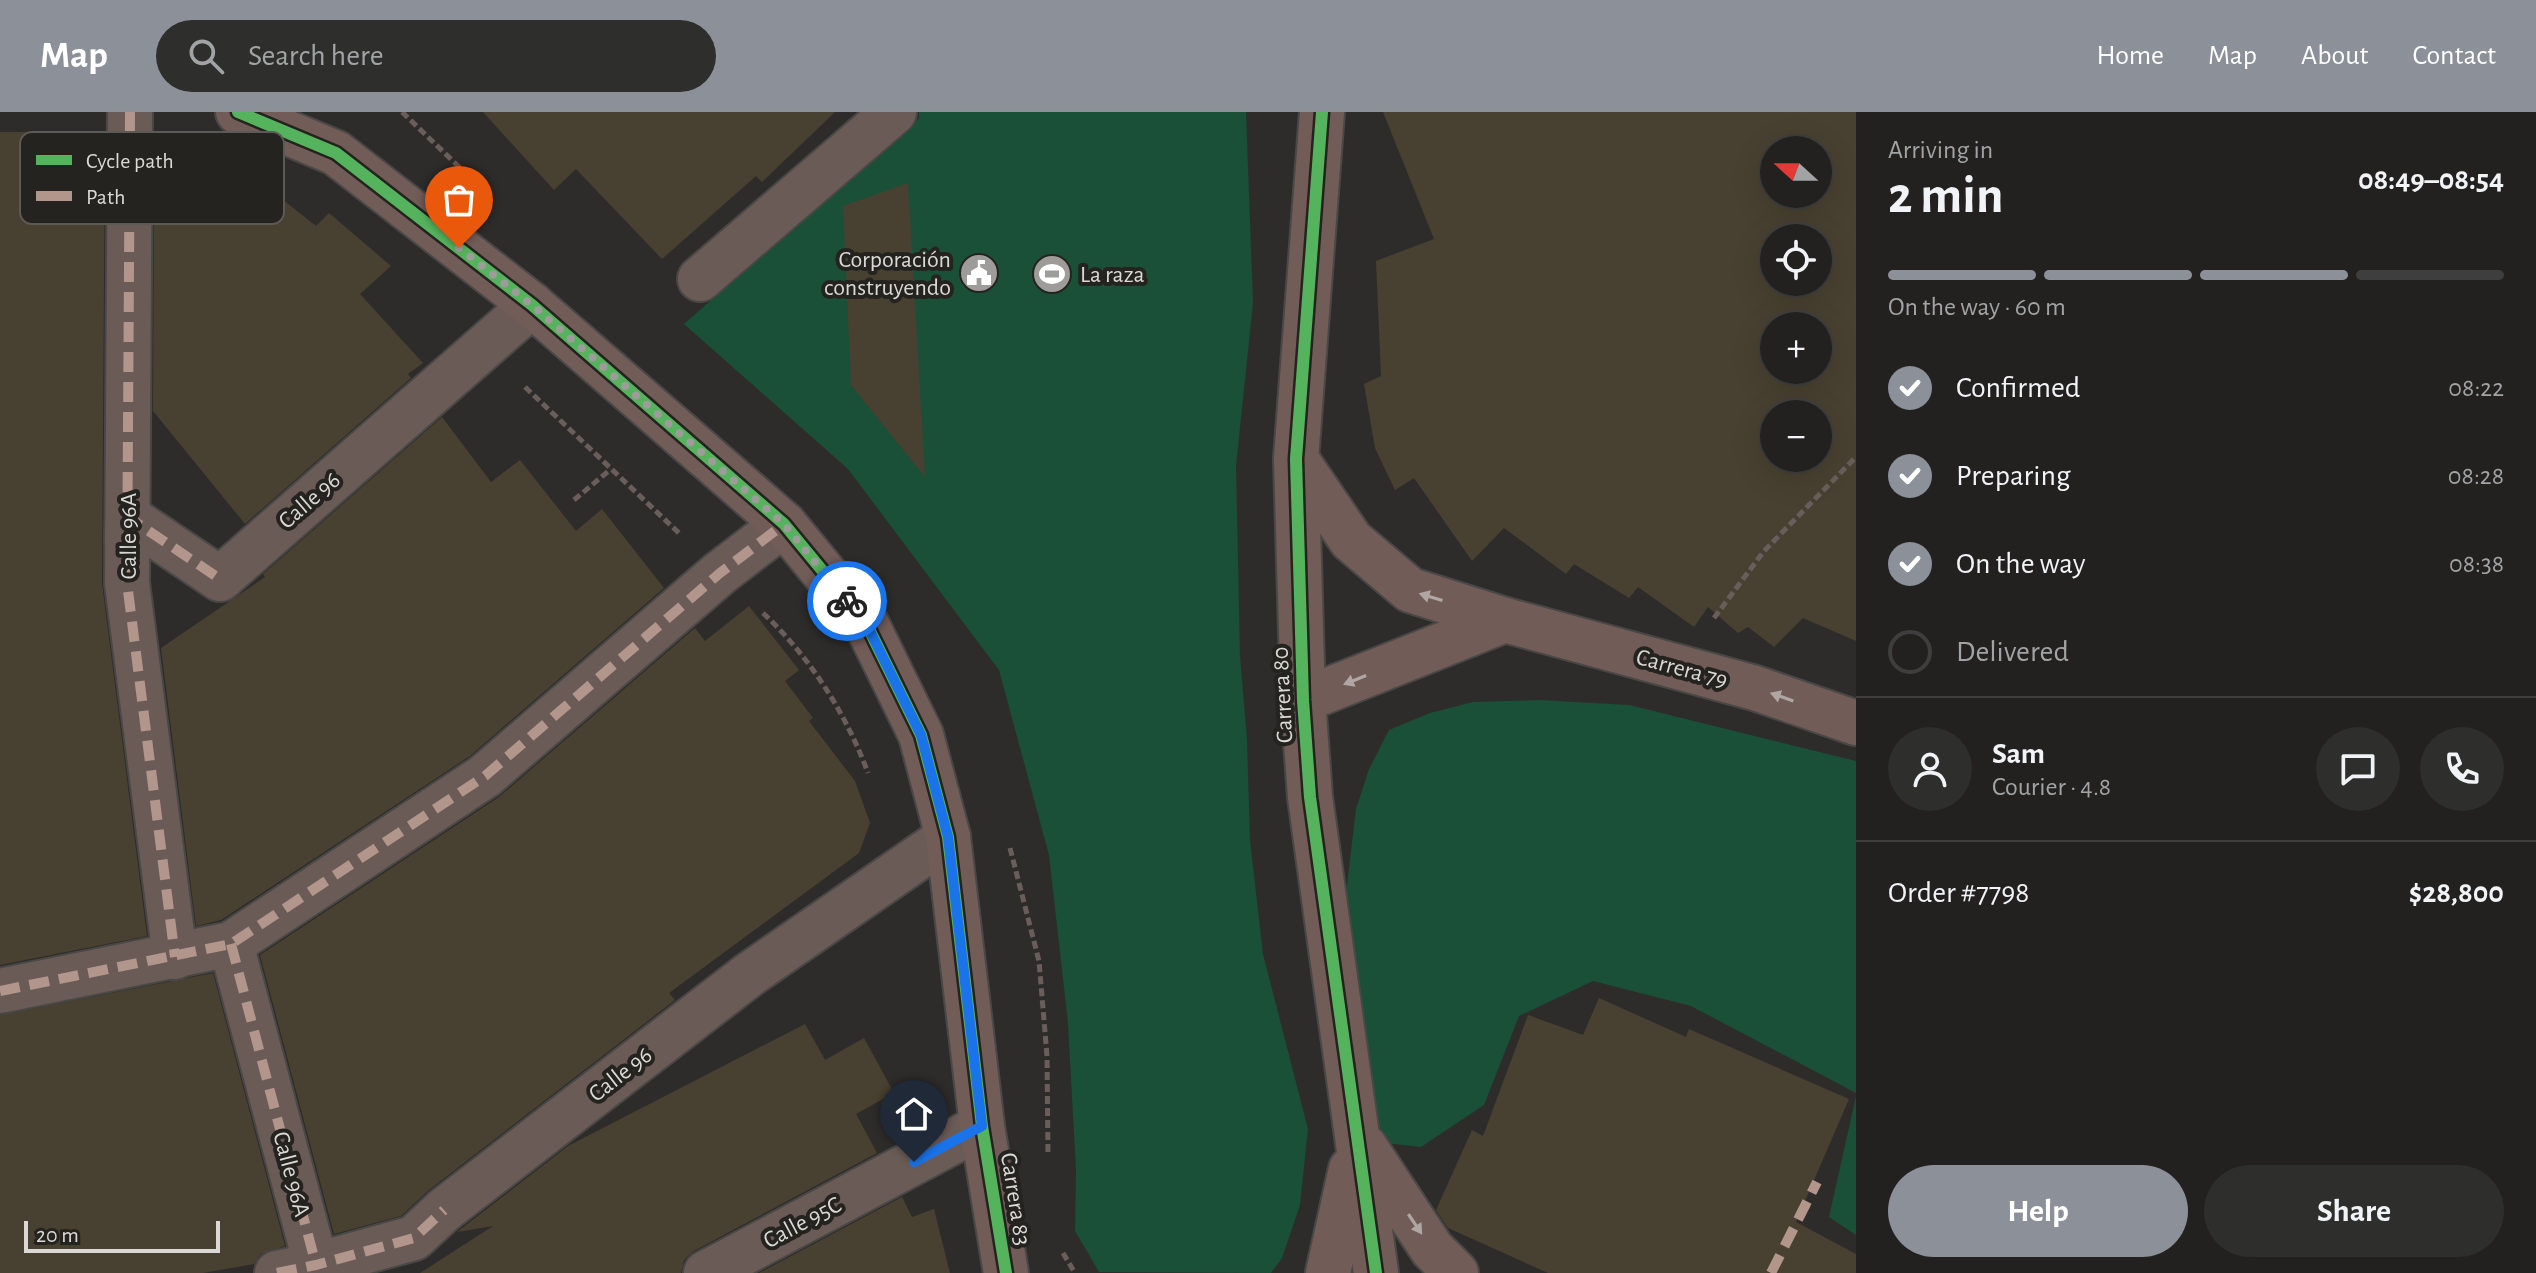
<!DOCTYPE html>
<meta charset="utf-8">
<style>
:root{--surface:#222120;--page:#2e2e2d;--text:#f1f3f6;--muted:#a2a3a5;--line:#3f3e3e;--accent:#8c9099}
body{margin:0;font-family:"Alegreya Sans",sans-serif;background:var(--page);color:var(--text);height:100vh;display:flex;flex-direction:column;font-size:30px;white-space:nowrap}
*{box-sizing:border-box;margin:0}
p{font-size:26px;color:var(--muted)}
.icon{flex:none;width:44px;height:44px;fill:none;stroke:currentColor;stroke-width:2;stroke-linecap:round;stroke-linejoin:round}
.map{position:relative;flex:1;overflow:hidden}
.details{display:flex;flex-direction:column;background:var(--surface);width:680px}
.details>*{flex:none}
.needle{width:52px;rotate:291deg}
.buttons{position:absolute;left:1760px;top:24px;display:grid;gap:16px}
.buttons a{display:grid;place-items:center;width:72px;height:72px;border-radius:50%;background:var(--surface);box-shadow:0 8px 32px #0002,0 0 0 2px var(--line);font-size:40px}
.scale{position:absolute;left:24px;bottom:20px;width:196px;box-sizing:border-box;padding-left:8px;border:4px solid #dad9d6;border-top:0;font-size:22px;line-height:28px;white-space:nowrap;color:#dad9d6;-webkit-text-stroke:6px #25231f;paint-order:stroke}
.pin{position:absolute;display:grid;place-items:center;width:68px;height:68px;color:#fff;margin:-82px -34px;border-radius:50% 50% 50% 0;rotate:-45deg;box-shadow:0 0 8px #0007}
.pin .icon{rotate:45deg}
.courier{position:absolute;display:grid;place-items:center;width:80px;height:80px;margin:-40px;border:6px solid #1a73e8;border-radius:50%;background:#fff;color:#222;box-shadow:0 2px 10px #0007}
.headline em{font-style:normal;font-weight:600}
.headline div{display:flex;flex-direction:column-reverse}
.headline{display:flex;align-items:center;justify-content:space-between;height:136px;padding:0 32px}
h1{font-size:52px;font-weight:600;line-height:60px}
.bar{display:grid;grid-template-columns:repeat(4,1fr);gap:12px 8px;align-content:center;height:96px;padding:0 32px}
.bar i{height:10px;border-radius:6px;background:var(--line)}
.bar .on{background:var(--accent)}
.bar p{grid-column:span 4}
.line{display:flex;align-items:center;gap:20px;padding:0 32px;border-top:2px solid var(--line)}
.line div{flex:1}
.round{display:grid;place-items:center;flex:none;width:84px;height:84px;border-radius:42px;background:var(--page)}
ol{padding:0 32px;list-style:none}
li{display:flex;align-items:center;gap:24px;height:88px}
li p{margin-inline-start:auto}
li .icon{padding:8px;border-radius:50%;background:var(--accent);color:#fff;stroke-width:4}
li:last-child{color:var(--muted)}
li i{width:44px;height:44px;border:4px solid var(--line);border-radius:50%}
.cta{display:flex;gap:16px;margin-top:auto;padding:16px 32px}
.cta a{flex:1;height:92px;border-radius:48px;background:var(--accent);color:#fff;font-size:32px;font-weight:600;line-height:92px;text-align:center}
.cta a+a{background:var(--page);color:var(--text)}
header{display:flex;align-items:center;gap:48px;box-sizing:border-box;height:112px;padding:0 40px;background:var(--accent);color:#fff}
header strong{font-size:38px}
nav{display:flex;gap:44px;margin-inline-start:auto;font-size:28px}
.search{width:560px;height:72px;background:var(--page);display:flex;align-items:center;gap:20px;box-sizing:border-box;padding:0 28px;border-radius:44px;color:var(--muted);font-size:30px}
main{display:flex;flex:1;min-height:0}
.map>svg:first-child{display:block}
.green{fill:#1a4f38}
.building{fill:#484131;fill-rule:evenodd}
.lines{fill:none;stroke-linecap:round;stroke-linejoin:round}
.street-casing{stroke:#494846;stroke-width:48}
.secondary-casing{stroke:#494846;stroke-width:48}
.path{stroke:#6a5e5b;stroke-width:5;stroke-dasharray:8 4;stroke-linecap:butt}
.street{stroke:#6b5b57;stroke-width:44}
.secondary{stroke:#715c58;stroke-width:44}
.quiet{stroke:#b2968c;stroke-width:10;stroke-dasharray:20 10;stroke-linecap:butt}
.cycleway-casing{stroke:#25231f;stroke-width:17}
.cycleway{stroke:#56b35d;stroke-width:12}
.oneway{fill:#b0a7a4}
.done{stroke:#9e9c9a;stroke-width:8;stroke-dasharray:0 14.4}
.route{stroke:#1a73e8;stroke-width:10}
.labels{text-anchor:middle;stroke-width:8;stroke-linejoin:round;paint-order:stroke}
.poi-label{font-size:24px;fill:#dad9d6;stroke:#25231f;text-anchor:end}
.street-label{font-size:24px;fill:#dad9d6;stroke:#25231f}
.key{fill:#25231f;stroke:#5b5a56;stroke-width:2}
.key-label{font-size:22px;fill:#dad9d6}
</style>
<header>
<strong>Map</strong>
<div class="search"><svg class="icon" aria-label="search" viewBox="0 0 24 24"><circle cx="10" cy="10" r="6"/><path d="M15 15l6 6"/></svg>Search here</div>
<nav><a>Home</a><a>Map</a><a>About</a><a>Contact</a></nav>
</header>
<main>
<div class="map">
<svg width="1856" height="1161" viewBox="0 0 1856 1161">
<rect width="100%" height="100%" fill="#2e2c2a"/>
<g class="green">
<path d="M919,0h327l7,191 -17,163 4,190 7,84 3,100 13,114 45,175 -8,76 -18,53 -11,15 -172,-1 -24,-41 1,-60 -8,-148 -19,-168 -50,-185 -151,-201 -164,-145 235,-206z"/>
<path d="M1539,588l90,5 227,56v332l-165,-87 -98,-25 -74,35 -35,89 -63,42 -45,-5 -34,-215 14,-118 13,-40 20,-39 41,-17 43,-11z"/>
<path d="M1856,984v139l-27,-18z"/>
</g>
<g class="building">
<path d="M483,0h352l-73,70 -6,-6 -94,83 -86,-90 -22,21z"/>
<path d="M1383,0h473v529l-53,-23 -29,29 -26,-20 -10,6 -30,-26 -14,20 -56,-40 -9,11 -55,-34 -8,10 -62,-46 -32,33 -58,-83 -19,12 -20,-42 -11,-64 17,-8 -5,-115 58,-22zM1774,38h44v44h-44zM1774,126h44v44h-44zM1774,214h44v44h-44zM1774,302h44v44h-44z"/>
<path d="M0,20h105l-3,451 45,353 -147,29z"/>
<path d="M229,45l87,69 13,-13 62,53 -31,28 63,69 -15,11 3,4 -166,146 -92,-113 1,-214 32,-29 26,9z"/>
<path d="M908,71l17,294 -74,-92 -8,-179z"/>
<path d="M442,305l49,65 29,-22 56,71 26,-22 62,79 -194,168 -249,164 -25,6 -35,-278 104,-71 -2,-3z"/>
<path d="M749,494l50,64 -14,11 28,37 -4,3 46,60 15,42 -11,30 -190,140 6,7 -246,190 -28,26 -67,18 -74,-279 239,-158 196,-169 10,13z"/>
<path d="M213,861l72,273 -24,8 -7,10 -51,9h-203v-258z"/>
<path d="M1599,886l87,39 3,-8 160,70 -53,123 60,32v19h-308l-100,-45 -12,-18 36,-80 11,6 45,-121 55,20z"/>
<path d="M805,912l20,36 39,-22 30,55 -38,21 21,39 -183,98 -10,9 -3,13h-261l73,-47 -36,6 111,-86z"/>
<path d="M902,1085l10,20 22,-8 16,64h-191z"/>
</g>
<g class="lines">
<defs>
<g id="street">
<path d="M130,0l-3,471 48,374"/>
<path d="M700,167l194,-167"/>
<path d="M127,427l1,-22 92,62 312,-274"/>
<path d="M231,832l85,321"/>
<path d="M0,879l231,-47 254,-168 235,-203 64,-49"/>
<path d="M277,1161l39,-8 98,-27 30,-28 306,-236 198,-137"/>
<path d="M706,1161l276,-147"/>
</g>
<g id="secondary">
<path d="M238,0l98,41 196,152 252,219 83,101 54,110 27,102 34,289 24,147"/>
<path d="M1322,0l-26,347 7,241 7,97 66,476"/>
<path d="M1296,347l55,81 59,50 95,30 250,68 101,35"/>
<path d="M1303,588l202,-80"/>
<path d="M1365,1035l67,102 24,24"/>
<path d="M1328,1161l23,-104"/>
</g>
</defs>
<use href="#street" class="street-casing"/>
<use href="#secondary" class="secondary-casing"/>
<g class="path">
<path d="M402,0l80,77"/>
<path d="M525,275l155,147"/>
<path d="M574,388l37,-31"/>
<path d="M763,501c46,43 83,100 105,160"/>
<path d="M1714,506l50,-67 92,-94"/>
<path d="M1010,736l29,113 8,95 1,98"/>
<path d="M1063,1141l12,20"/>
</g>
<use href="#street" class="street"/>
<use href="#secondary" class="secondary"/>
<g class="quiet">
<path d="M130,0l-3,471 48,374"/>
<path d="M127,410l1,-5 92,62"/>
<path d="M231,832l85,321"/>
<path d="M0,879l231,-47 254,-168 235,-203 64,-49"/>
<path d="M277,1161l39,-8 98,-27 30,-28"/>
<path d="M1771,1161l46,-91"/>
</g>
<defs>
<g id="cycleway">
<path d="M238,0l98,41 196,152 252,219 83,101 54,110 27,102 34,289 24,147"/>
<path d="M1322,0l-26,347 7,241 7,97 66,476"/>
</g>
</defs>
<use href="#cycleway" class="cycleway-casing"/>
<use href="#cycleway" class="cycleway"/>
</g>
<defs><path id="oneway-solid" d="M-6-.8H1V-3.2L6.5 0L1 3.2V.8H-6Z" transform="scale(2)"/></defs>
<g class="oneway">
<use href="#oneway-solid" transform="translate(1431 485) rotate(-163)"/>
<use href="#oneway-solid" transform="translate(1355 568) rotate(158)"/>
<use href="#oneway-solid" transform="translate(1782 585) rotate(-161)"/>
<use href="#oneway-solid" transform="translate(1415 1112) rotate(56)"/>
</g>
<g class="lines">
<path class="done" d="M459,136l73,57 252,219 63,77"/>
<path class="route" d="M847,489l20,24 54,110 27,102 34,289 -68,36"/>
</g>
<defs>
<symbol id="civic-disc" viewBox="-11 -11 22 22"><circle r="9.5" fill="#9e9c9a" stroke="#25231f"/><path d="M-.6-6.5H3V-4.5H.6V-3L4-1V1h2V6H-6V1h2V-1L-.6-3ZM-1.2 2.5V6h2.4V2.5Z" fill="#fff"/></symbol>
<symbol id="stadium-disc" viewBox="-11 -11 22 22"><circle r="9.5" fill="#9e9c9a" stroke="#25231f"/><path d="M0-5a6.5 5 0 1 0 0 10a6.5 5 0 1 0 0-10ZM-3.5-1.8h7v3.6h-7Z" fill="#fff"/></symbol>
</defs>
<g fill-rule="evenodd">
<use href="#civic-disc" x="957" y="139" width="44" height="44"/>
<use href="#stadium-disc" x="1030" y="140" width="44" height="44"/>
</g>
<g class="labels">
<g class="poi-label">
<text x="951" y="155">Corporación<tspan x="951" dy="28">construyendo</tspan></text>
<text x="1080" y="170" text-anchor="start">La raza</text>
</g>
<g class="street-label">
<text transform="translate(309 388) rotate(-41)" y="8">Calle 96</text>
<text transform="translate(128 424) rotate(-90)" y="8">Calle 96A</text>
<text transform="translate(1682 556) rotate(15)" y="8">Carrera 79</text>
<text transform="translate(1282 583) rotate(-93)" y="8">Carrera 80</text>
<text transform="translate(620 962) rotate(-38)" y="8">Calle 96</text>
<text transform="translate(292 1062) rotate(75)" y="8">Calle 96A</text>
<text transform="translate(1016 1087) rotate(81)" y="8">Carrera 83</text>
<text transform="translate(802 1110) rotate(-28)" y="8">Calle 95C</text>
</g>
</g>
<rect x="20" y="20" width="264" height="92" rx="12" class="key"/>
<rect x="36" y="43" width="36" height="10" fill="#56b35d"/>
<rect x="36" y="79" width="36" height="10" fill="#b2968c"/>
<g class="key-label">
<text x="86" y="56">Cycle path</text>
<text x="86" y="92">Path</text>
</g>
</svg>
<div class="buttons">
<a><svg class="needle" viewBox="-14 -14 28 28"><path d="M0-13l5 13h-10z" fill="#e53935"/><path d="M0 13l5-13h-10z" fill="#a2a3a5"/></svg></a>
<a><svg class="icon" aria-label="locate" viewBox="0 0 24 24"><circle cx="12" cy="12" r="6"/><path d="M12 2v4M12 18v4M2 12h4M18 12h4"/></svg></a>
<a>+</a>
<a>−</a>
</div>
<div class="scale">20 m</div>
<div class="pin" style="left:459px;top:136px;background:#ea580c"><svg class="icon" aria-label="bag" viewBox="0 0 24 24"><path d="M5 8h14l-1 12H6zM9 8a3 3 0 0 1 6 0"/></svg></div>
<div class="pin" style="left:914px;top:1050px;background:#1f2937"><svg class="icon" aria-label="home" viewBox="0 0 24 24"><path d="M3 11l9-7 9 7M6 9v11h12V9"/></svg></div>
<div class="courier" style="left:847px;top:489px"><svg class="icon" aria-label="bike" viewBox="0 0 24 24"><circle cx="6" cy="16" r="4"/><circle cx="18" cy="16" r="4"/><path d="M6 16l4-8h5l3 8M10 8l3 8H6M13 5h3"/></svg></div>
</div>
<section class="details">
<div class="headline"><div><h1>2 min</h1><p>Arriving in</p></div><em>08:49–08:54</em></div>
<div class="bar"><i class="on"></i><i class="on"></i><i class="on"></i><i></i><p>On the way · 60 m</p></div>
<ol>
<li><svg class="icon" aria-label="check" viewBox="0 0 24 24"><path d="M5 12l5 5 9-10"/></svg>Confirmed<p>08:22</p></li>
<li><svg class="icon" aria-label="check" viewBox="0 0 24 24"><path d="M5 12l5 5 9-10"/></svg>Preparing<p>08:28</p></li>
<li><svg class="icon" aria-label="check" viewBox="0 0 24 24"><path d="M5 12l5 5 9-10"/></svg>On the way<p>08:38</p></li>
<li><i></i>Delivered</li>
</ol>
<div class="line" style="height:144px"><a class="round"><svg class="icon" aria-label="person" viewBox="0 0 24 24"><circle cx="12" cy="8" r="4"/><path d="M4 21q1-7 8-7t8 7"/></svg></a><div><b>Sam</b><p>Courier · 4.8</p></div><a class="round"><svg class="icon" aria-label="chat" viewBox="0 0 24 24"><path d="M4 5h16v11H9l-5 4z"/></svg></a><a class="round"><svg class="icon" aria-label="phone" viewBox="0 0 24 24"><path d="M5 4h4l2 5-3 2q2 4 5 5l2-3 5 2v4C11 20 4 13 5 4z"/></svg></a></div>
<div class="line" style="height:104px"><div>Order #7798</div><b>$28,800</b></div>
<div class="cta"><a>Help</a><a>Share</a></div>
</section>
</main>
